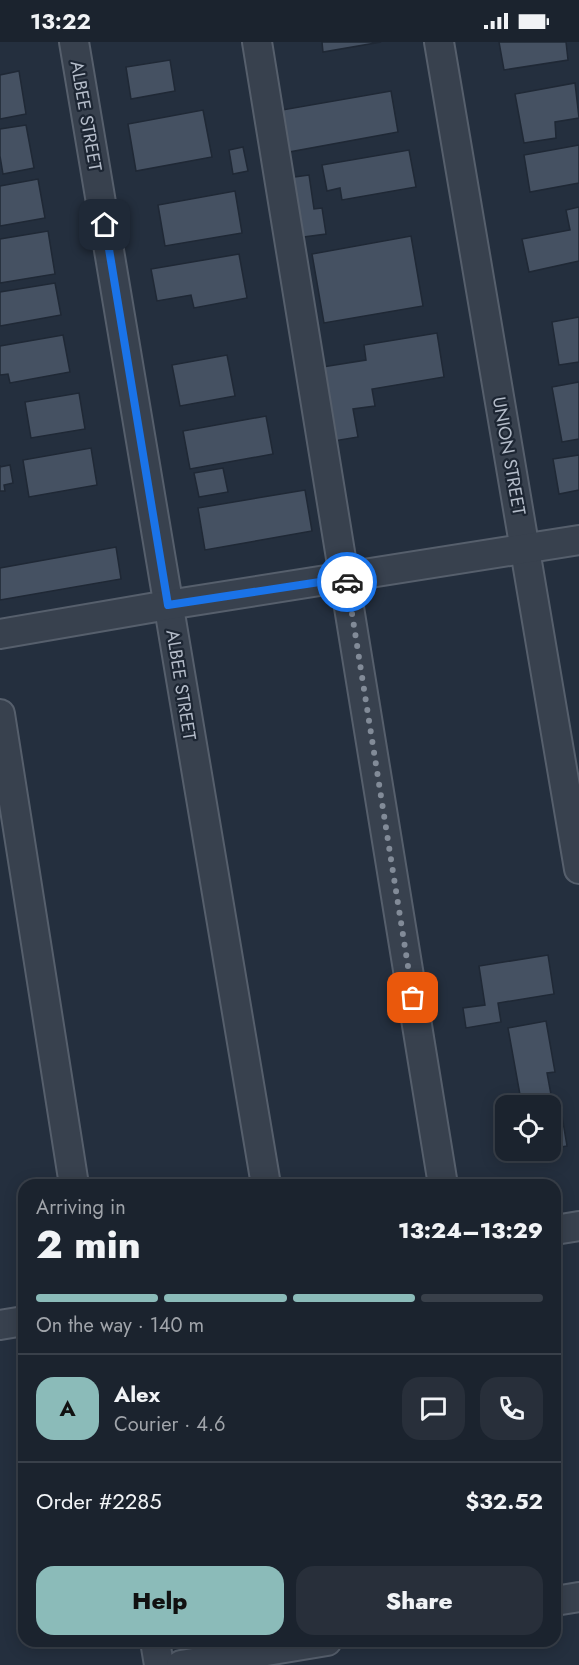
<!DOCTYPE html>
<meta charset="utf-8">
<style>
:root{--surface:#1b232e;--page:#282f3a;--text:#f1f3f6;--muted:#a0a4aa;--line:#39404a;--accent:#8bbbb9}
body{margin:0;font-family:Jost,sans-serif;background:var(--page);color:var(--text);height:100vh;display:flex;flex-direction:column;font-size:22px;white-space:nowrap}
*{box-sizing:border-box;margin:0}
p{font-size:20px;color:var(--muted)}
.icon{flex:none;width:33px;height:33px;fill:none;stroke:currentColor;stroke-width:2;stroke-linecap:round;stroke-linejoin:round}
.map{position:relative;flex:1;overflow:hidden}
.panel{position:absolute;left:18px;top:1137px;width:543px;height:468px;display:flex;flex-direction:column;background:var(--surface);border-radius:18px;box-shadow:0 3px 15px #0003,0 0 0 2px var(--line)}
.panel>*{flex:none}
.fabs{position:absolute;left:495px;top:1053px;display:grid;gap:12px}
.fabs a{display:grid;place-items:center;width:66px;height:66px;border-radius:12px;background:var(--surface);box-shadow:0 3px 15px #0003,0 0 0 2px var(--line);font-size:30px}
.pin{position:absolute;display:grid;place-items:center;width:51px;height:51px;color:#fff;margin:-26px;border-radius:12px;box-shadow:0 3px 9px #0006}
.courier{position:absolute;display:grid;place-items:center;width:60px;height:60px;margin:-30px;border:4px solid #1a73e8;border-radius:50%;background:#fff;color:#222;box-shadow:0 2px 8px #0007}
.headline em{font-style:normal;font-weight:800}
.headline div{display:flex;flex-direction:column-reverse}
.headline{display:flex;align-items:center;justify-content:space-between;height:102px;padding:0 18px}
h1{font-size:39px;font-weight:800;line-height:45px}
.bar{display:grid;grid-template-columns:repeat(4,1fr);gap:9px 6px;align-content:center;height:72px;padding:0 18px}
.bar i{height:8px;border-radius:4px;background:var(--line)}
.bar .selected{background:var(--accent)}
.bar p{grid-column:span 4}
.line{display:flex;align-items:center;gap:15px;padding:0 18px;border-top:2px solid var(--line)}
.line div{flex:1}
.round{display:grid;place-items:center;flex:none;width:63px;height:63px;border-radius:18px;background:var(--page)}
.action{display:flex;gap:12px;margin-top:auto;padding:12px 18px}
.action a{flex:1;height:69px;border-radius:18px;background:var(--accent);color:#111;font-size:24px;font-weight:800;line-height:69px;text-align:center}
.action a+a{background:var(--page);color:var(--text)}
.status{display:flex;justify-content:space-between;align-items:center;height:42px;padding:0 30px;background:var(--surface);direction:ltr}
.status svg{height:16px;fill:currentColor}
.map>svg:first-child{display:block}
.building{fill:#455162;stroke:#1f2835;stroke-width:1.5}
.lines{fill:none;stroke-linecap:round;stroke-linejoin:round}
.minor-casing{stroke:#565f6c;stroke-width:32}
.minor{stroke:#38414e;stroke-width:28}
.done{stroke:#828b98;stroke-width:6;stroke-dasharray:0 10.8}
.route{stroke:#1a73e8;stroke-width:8}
.labels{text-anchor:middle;stroke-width:4.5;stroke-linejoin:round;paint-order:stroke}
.street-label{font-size:18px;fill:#b4bcc9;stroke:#1d2633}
</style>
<div class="status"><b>13:22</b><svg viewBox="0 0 49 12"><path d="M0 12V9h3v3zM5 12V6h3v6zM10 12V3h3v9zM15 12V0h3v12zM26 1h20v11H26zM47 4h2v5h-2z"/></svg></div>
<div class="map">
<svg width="579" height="1623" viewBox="0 0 579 1623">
<rect width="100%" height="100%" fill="#242f3e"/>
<g class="building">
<path d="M322,0h59l-58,10z"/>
<path d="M499,0h67l2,18 -64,10z"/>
<path d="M170,18l5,31 -44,8 -5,-32z"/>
<path d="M19,29l7,43 -26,5v-44z"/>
<path d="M575,41l4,35 -24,4 1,16 -32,5 -9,-49z"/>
<path d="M391,49l7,41 -109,20 -7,-42z"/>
<path d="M203,68l9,47 -76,14 -8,-47z"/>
<path d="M26,83l8,43 -31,6 -3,-18v-27z"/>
<path d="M579,103v38l-49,9 -6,-37z"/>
<path d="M243,105l5,24 -15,3 -4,-24z"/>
<path d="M409,108l7,37 -74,13 -2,-12 -13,3 -5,-26z"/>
<path d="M309,133l5,34 8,-1 4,26 -30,4 -9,-60z"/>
<path d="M38,137l7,39 -45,8v-40z"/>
<path d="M235,149l7,42 -77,13 -7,-41z"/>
<path d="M579,165v54l-50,11 -7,-33 48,-9 -4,-20z"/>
<path d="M48,189l7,43 -55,9v-44z"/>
<path d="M411,194l12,70 -99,17 -12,-69z"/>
<path d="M239,212l8,44 -53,10 -3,-13 -34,6 -6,-32z"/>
<path d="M55,241l6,32 -61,11v-34z"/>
<path d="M579,275v45l-20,3 -7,-43z"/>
<path d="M437,291l7,44 -72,12 3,17 -22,3 5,28 -30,5 -12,-74 50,-8 -2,-15z"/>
<path d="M63,293l7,37 -60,11 -2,-9 -8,1v-29z"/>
<path d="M227,313l8,41 -55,10 -8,-41z"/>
<path d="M579,340v57l-17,3 -10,-55z"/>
<path d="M79,351l6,36 -54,9 -6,-36z"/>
<path d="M266,374l7,38 -83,15 -7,-38z"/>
<path d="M91,406l6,37 -68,12 -6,-37z"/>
<path d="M579,413v35l-20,4 -6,-35z"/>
<path d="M0,423v2l10,-2 3,18 -9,2 1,6h-5z"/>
<path d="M223,426l5,24 -29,5 -5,-24z"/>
<path d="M305,448l7,41 -107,19 -7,-42z"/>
<path d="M116,505l5,32 -121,21v-32z"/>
<path d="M548,913l6,39 -56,9 3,19 -35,6 -3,-20 22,-3 -6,-39z"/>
<path d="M546,979l9,51 -8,1 5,27 -30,6 -14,-78z"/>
<path d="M561,1068l6,36 -17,3v-37z"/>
</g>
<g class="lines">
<defs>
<g id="minor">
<path d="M74,0l192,1143"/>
<path d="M257,0l186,1143"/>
<path d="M439,0l140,827"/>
<path d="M0,592l168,-29 411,-65"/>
<path d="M0,672l74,471"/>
<path d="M555,1188l24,-4"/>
<path d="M0,1283l24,-4"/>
<path d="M555,1559l24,-4"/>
<path d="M155,1599l4,24"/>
<path d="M181,1623l146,-24"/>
</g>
</defs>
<use href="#minor" class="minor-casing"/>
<use href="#minor" class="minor"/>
</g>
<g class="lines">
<path class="done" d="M347,540l66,416"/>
<path class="route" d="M105,183l63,380 178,-27 1,4"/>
</g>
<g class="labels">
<g class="street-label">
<text transform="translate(86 74) rotate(80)" y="6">ALBEE STREET</text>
<text transform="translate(509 414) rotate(80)" y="6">UNION STREET</text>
<text transform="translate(181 643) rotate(81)" y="6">ALBEE STREET</text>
</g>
</g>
</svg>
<div class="fabs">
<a><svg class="icon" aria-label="locate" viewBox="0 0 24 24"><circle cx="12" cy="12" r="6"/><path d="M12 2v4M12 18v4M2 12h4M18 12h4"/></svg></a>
</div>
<div class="pin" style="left:413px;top:956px;background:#ea580c"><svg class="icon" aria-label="bag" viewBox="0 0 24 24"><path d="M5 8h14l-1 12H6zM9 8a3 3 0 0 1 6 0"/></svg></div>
<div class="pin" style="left:105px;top:183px;background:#1f2937"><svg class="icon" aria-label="home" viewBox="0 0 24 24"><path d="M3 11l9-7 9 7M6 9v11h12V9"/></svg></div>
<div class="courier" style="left:347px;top:540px"><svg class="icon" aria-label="car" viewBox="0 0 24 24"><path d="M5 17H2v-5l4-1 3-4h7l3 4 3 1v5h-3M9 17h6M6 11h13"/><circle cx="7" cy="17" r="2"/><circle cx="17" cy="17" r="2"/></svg></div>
<section class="panel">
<div class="headline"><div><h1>2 min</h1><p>Arriving in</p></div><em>13:24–13:29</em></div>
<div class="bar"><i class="selected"></i><i class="selected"></i><i class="selected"></i><i></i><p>On the way · 140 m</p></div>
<div class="line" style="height:108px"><b class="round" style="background:var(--accent);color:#111">A</b><div><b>Alex</b><p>Courier · 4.6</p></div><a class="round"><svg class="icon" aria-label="chat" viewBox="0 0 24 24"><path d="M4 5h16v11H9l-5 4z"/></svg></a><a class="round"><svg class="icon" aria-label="phone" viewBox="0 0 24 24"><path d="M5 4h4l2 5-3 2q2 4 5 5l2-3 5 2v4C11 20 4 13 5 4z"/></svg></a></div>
<div class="line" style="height:78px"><div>Order #2285</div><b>$32.52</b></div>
<div class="action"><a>Help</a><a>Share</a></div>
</section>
</div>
